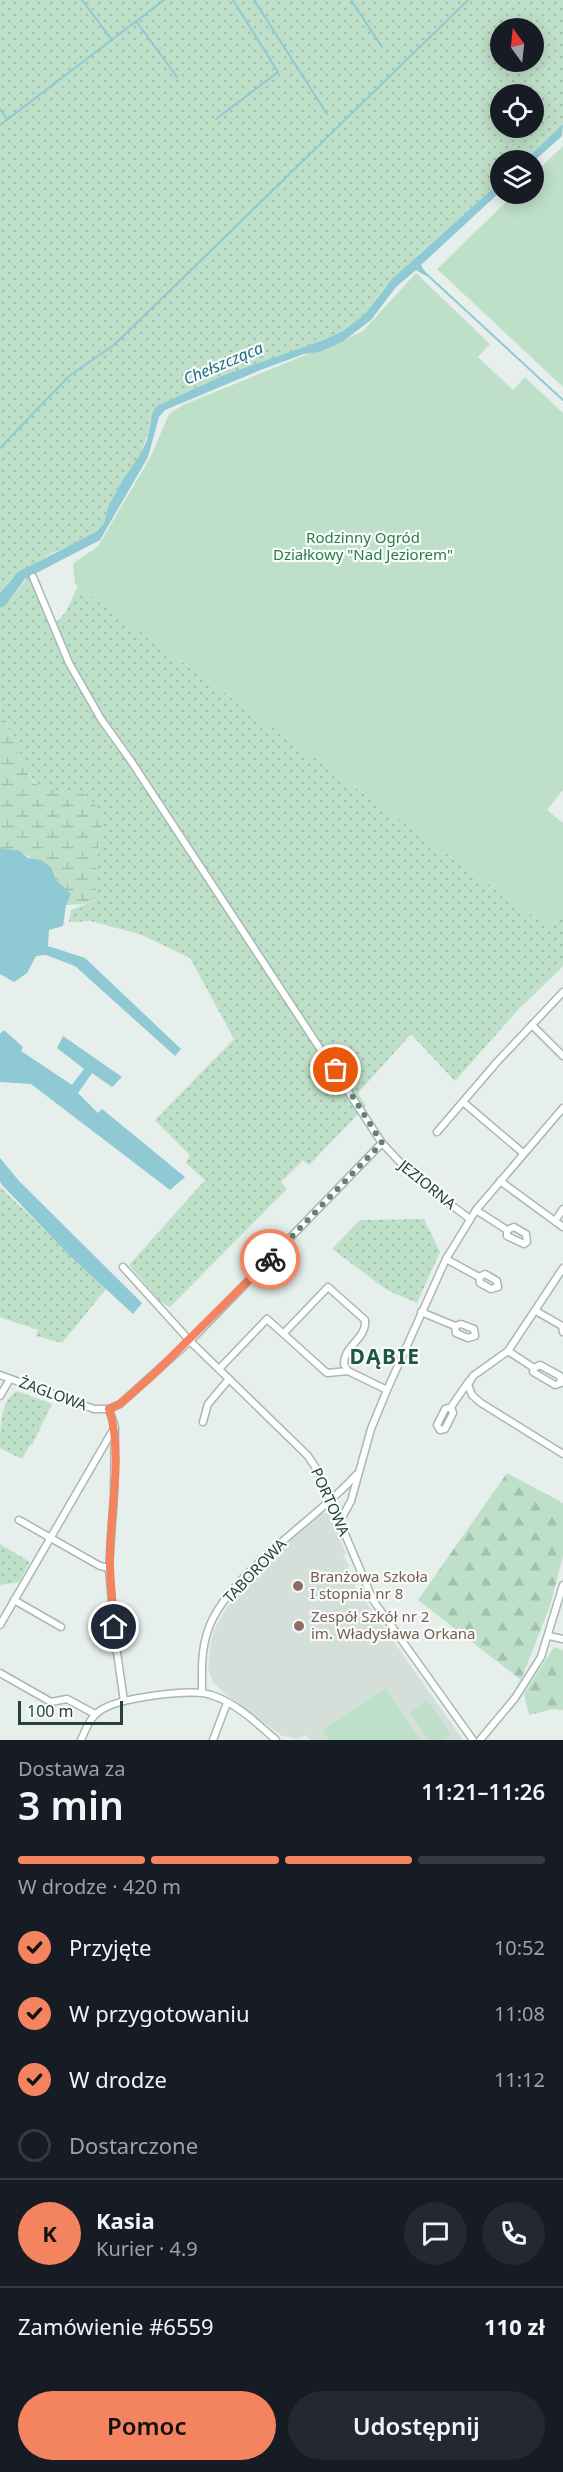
<!DOCTYPE html>
<html lang="pl">
<meta charset="utf-8">
<style>
:root{--surface:#171b24;--page:#242831;--text:#f1f3f6;--muted:#9ea1a6;--line:#363941;--accent:#f4845f}
body{margin:0;font-family:"Noto Sans",sans-serif;background:var(--page);color:var(--text);height:100vh;display:flex;flex-direction:column;font-size:22px;white-space:nowrap}
*{box-sizing:border-box;margin:0}
p{font-size:20px;color:var(--muted)}
.icon{flex:none;width:33px;height:33px;fill:none;stroke:currentColor;stroke-width:2;stroke-linecap:round;stroke-linejoin:round}
.map{position:relative;height:1740px;overflow:hidden}
.sheet{display:flex;flex-direction:column;background:var(--surface);flex:1}
.sheet>*{flex:none}
.needle{width:39px;rotate:345deg}
.tools{position:absolute;left:490px;top:18px;display:grid;gap:12px}
.tools a{display:grid;place-items:center;width:54px;height:54px;border-radius:50%;background:var(--surface);box-shadow:0 3px 15px #0003;font-size:30px}
.scale{position:absolute;left:18px;bottom:15px;width:105px;box-sizing:border-box;padding-left:6px;border:3px solid #24423a;border-top:0;font-size:16px;line-height:21px;white-space:nowrap;color:#24423a;-webkit-text-stroke:4px #f7fbf9;paint-order:stroke}
.pin{position:absolute;display:grid;place-items:center;width:51px;height:51px;color:#fff;margin:-26px;border:3px solid #fff;border-radius:50%;box-shadow:0 2px 6px #0007}
.courier{position:absolute;display:grid;place-items:center;width:60px;height:60px;margin:-30px;border:4px solid #f4845f;border-radius:50%;background:#fff;color:#222;box-shadow:0 2px 8px #0007}
.head em{font-style:normal;font-weight:600}
.head div{display:flex;flex-direction:column-reverse}
.head{display:flex;align-items:center;justify-content:space-between;height:102px;padding:0 18px}
h1{font-size:39px;font-weight:600;line-height:45px}
.bar{display:grid;grid-template-columns:repeat(4,1fr);gap:9px 6px;align-content:center;height:72px;padding:0 18px}
.bar i{height:8px;border-radius:4px;background:var(--line)}
.bar .selected{background:var(--accent)}
.bar p{grid-column:span 4}
.line{display:flex;align-items:center;gap:15px;padding:0 18px;border-top:2px solid var(--line)}
.line div{flex:1}
.round{display:grid;place-items:center;flex:none;width:63px;height:63px;border-radius:32px;background:var(--page)}
ol{padding:0 18px;list-style:none}
li{display:flex;align-items:center;gap:18px;height:66px}
li p{margin-inline-start:auto}
li .icon{padding:6px;border-radius:50%;background:var(--accent);color:#111;stroke-width:4}
li:last-child{color:var(--muted)}
li i{width:33px;height:33px;border:3px solid var(--line);border-radius:50%}
.action{display:flex;gap:12px;margin-top:auto;padding:12px 18px}
.action a{flex:1;height:69px;border-radius:36px;background:var(--accent);color:#111;font-size:24px;font-weight:600;line-height:69px;text-align:center}
.action a+a{background:var(--page);color:var(--text)}
.map>svg:first-child{display:block}
.built{fill:#d4dfda}
.grass{fill:url(#grass-dots);fill-rule:evenodd}
.forest{fill:url(#forest-firs)}
.wetland{fill:url(#wetland-marsh)}
.garden{fill:#bfe0c8}
.water{fill:#8ec9d4}
.lines{fill:none;stroke-linecap:round;stroke-linejoin:round}
.stream{stroke:#8ec9d4;stroke-width:2}
.street-casing{stroke:#a8b8b2;stroke-width:9}
.street{stroke:#fff;stroke-width:6}
.done{stroke:#687f78;stroke-width:6;stroke-dasharray:0 10.8}
.route{stroke:#f4845f;stroke-width:8}
.education-dot{fill:#8d6e63;stroke:#f7fbf9;stroke-width:2}
.labels{text-anchor:middle;stroke-width:4.5;stroke-linejoin:round;paint-order:stroke}
.park-label{font-size:15px;fill:#2d7a4b;stroke:#f7fbf9}
.street-label{font-size:15px;fill:#24423a;stroke:#f7fbf9}
.education-label{font-size:15px;fill:#785e54;stroke:#f7fbf9;text-anchor:start}
.water-label{font-size:16px;font-style:italic;fill:#1c6f80;stroke:#f7fbf9}
.district-label{font-size:21px;font-weight:bold;letter-spacing:1.5px;fill:#1f5548;stroke:#f7fbf9}
</style>
<div class="map">
<svg width="563" height="1740" viewBox="0 0 563 1740">
<defs>
<pattern id="grass-dots" width="8" height="8" patternUnits="userSpaceOnUse" patternTransform="scale(1.5)"><rect width="8" height="8" fill="#bfe0c8"/><path d="M2 2h.1M6 6h.1" fill="none" stroke="#a4c1ad" stroke-width="1.8" stroke-linecap="round"/></pattern>
<pattern id="forest-firs" width="22" height="20" patternUnits="userSpaceOnUse" patternTransform="scale(1.5)"><rect width="22" height="20" fill="#bfe0c8"/><path d="M5 1l3.5 6h-7zM16 11l3.5 6h-7z" fill="#a4c1ad"/></pattern>
<pattern id="wetland-marsh" width="20" height="14" patternUnits="userSpaceOnUse" patternTransform="scale(1.5)"><rect width="20" height="14" fill="#bfe0c8"/><path d="M1 5h8M5 5V1M11 12h8M15 12V8" fill="none" stroke="#a4c1ad"/></pattern>
</defs>
<rect width="100%" height="100%" fill="#e6efeb"/>
<path class="built" d="M326,1513l5,3 15,38 -3,2 7,10 -6,5 119,169h-153l-5,-5 -7,4 -16,-3 -59,-44 -10,-10 -5,-14 3,-26 3,-12 12,-22 31,-36 63,-58z"/>
<g class="grass">
<path d="M0,0h563v124l-38,36h-24v21l-81,72 -38,38 -18,24 -21,16 -22,10 -97,34 -67,31 -16,47 -19,28 -14,26 -4,16 -8,9 -12,8 -32,13 -41,26 -11,14zM501,28h33v34h-33zM501,94h33v34h-33z"/>
<path d="M29,576l22,51 15,-15 12,-26 470,341 15,-11v50l-47,46 -61,69 -44,-47 -53,59 8,13 -57,59 -6,-5 -22,22 6,7 -117,118 -9,-5 -32,-37 76,-85 -19,-17 4,-8 -35,-35 79,-81 -44,-81 -48,-23 -51,-14 -22,1 2,-12 25,-10v-47l7,-18 -27,-45h-23l-18,-7 -13,-20 -22,-56v-99l5,-2z"/>
<path d="M0,1187l106,102 -44,54 -26,-7 2,-6 -38,-13z"/>
<path d="M424,1219l16,33 -23,51 -30,-13 -55,-41 28,-29z"/>
<path d="M17,1391l35,13 -20,41h-2l-8,14 -22,-11c0,-19 0,-48 17,-57z"/>
<path d="M0,1544l30,18 -11,20 -19,3z"/>
</g>
<g class="forest">
<path d="M507,1473l56,30v53l-13,50 -29,74 -103,-80z"/>
<path d="M554,1647l9,3v60l-9,-1 -25,6 -5,-21z"/>
</g>
<path class="wetland" d="M0,707l22,56 12,20 19,7h23l14,8 10,15 3,22 -7,18v47l-13,4 -17,1 -32,-45 -14,-9 -20,11z"/>
<g class="garden">
<path d="M563,146v241l-126,-118 77,-75h20v-20z"/>
<path d="M416,273l74,71 -12,13 35,33 12,-13 38,36v377l-16,20 16,13v93l-15,11 -473,-343 -2,-20 25,-18 52,-88 19,-44 14,-9 179,-73z"/>
<path d="M386,1688l34,52h-92l-6,-10z"/>
<path d="M427,1700l24,35 -7,5h-15l-19,-28z"/>
</g>
<g class="water">
<path d="M563,124l-1,12 -28,25 -9,-1z"/>
<path d="M501,181v10l-80,74 7,12 -12,-7 -20,17 -25,33 -29,22 -23,10 -15,2 -41,15 -98,41 -6,7 -11,40 -48,83 -75,39 -20,27 -5,2v-15l18,-21 78,-40 8,-9 4,-16 14,-26 19,-28 6,-13 6,-28 4,-6 67,-31 97,-34 22,-10 21,-16 29,-37z"/>
<path d="M0,848l20,3 8,7 13,2 10,7 5,13 15,14 -5,11 -3,21 -14,4 -1,16 37,12 96,91 -6,7 -100,-90 -29,-11 -10,1 -9,17 -13,9 -14,-8z"/>
<path d="M4,1030l19,17 -2,4 51,34 12,-16 -27,-21 6,-12 59,41 -10,10 -20,-14 -14,20 20,20 4,-4 83,68 -15,13 -139,-106 -31,-2v-48z"/>
<path d="M0,1158l19,23 123,122 -9,11 -64,-59 -66,-69 -3,-4z"/>
</g>
<g class="lines">
<g class="stream">
<path d="M82,0l30,40"/>
<path d="M254,0l73,114"/>
<path d="M351,0l31,47"/>
<path d="M136,21l41,56"/>
<path d="M0,109l7,10"/>
<path d="M216,119l62,-47 -45,-72"/>
<path d="M0,125l164,-125"/>
<path d="M422,270l141,130"/>
<path d="M0,448l69,-72 45,-31 354,-345"/>
</g>
<defs>
<g id="street">
<path d="M33,577l36,86 32,56 30,42 251,382 31,33 57,43"/>
<path d="M532,1025l31,31"/>
<path d="M463,1102l60,51"/>
<path d="M437,1132l60,-70 66,-70"/>
<path d="M500,1181l63,46"/>
<path d="M476,1210l31,20v6l17,8 3,-2 -1,-8 -12,-7 -7,3"/>
<path d="M555,1221l8,-12"/>
<path d="M446,1259l33,18 1,6 11,6 7,-2 -1,-6 -12,-7 -6,3"/>
<path d="M123,1267l67,74 118,115 11,17 54,127 100,140"/>
<path d="M563,1268l-55,83 -35,25 -5,9 4,10 9,8 82,51"/>
<path d="M536,1311l26,15 1,6"/>
<path d="M421,1312l34,14 6,-2 13,5 1,7 -7,2 -12,-5 -1,-7"/>
<path d="M284,1333l44,-46 37,33c2,19 -21,25 -21,44l4,7"/>
<path d="M508,1351l26,17 -1,4 22,13 6,-2 -1,-7 -20,-11 -6,3"/>
<path d="M219,1369l48,-50 60,54 21,-2 39,19"/>
<path d="M0,1375l94,34h15l11,-5 70,-63 192,-198"/>
<path d="M0,1396l10,-17"/>
<path d="M451,1407l2,6 -8,16 -5,1 -3,-5 8,-16 6,-2 18,-26"/>
<path d="M109,1409l6,18 -1,67 -5,74 6,71 9,62"/>
<path d="M203,1422l5,-18 21,-25"/>
<path d="M19,1520l81,46 9,2"/>
<path d="M340,1521l11,-20 20,-72 16,-39 59,-131 30,-49 87,-102"/>
<path d="M14,1600l47,27"/>
<path d="M0,1625l113,-195"/>
<path d="M549,1636l14,3"/>
<path d="M0,1673l51,29 16,-3 28,15"/>
<path d="M202,1692c0,-18 -1,-37 4,-55 13,-58 111,-117 150,-162"/>
<path d="M81,1740c5,-11 9,-23 20,-30 18,-12 90,-22 110,-15 24,7 47,29 65,45"/>
<path d="M213,1740l14,-37"/>
<path d="M480,1740l35,-42 26,-41 22,-72"/>
</g>
</defs>
<use href="#street" class="street-casing"/>
<use href="#street" class="street"/>
</g>
<g class="lines">
<path class="done" d="M270,1259l112,-116 -46,-73"/>
<path class="route" d="M114,1627c-1,-25 -5,-50 -4,-75 1,-44 13,-101 -1,-143l11,-5 33,-29 117,-116"/>
</g>
<g class="education-dot">
<circle cx="298" cy="1586" r="6"/>
<circle cx="299" cy="1626" r="6"/>
</g>
<g class="labels">
<g class="park-label">
<text x="363" y="543">Rodzinny Ogród<tspan x="363" dy="17">Działkowy "Nad Jeziorem"</tspan></text>
</g>
<g class="street-label">
<text transform="translate(427 1185) rotate(39)" y="5">JEZIORNA</text>
<text transform="translate(53 1394) rotate(20)" y="5">ŻAGLOWA</text>
<text transform="translate(330 1502) rotate(66)" y="5">PORTOWA</text>
<text transform="translate(255 1571) rotate(-46)" y="5">TABOROWA</text>
</g>
<g class="education-label">
<text x="310" y="1582">Branżowa Szkoła<tspan x="310" dy="17">I stopnia nr 8</tspan></text>
<text x="311" y="1622">Zespół Szkół nr 2<tspan x="311" dy="17">im. Władysława Orkana</tspan></text>
</g>
<g class="water-label">
<text transform="translate(223 363) rotate(-23)" y="6">Chełszcząca</text>
</g>
<g class="district-label">
<text x="385" y="1364">DĄBIE</text>
</g>
</g>
</svg>
<div class="tools">
<a><svg class="needle" viewBox="-14 -14 28 28"><path d="M0-13l5 13h-10z" fill="#e53935"/><path d="M0 13l5-13h-10z" fill="#9ea1a6"/></svg></a>
<a><svg class="icon" aria-label="locate" viewBox="0 0 24 24"><circle cx="12" cy="12" r="6"/><path d="M12 2v4M12 18v4M2 12h4M18 12h4"/></svg></a>
<a><svg class="icon" aria-label="layers" viewBox="0 0 24 24"><path d="M12 4l9 5-9 5-9-5zM3 14l9 5 9-5"/></svg></a>
</div>
<div class="scale">100 m</div>
<div class="pin" style="left:336px;top:1070px;background:#ea580c"><svg class="icon" aria-label="bag" viewBox="0 0 24 24"><path d="M5 8h14l-1 12H6zM9 8a3 3 0 0 1 6 0"/></svg></div>
<div class="pin" style="left:114px;top:1627px;background:#1f2937"><svg class="icon" aria-label="home" viewBox="0 0 24 24"><path d="M3 11l9-7 9 7M6 9v11h12V9"/></svg></div>
<div class="courier" style="left:270px;top:1259px"><svg class="icon" aria-label="bike" viewBox="0 0 24 24"><circle cx="6" cy="16" r="4"/><circle cx="18" cy="16" r="4"/><path d="M6 16l4-8h5l3 8M10 8l3 8H6M13 5h3"/></svg></div>
</div>
<section class="sheet">
<div class="head"><div><h1>3 min</h1><p>Dostawa za</p></div><em>11:21–11:26</em></div>
<div class="bar"><i class="selected"></i><i class="selected"></i><i class="selected"></i><i></i><p>W drodze · 420 m</p></div>
<ol>
<li><svg class="icon" aria-label="check" viewBox="0 0 24 24"><path d="M5 12l5 5 9-10"/></svg>Przyjęte<p>10:52</p></li>
<li><svg class="icon" aria-label="check" viewBox="0 0 24 24"><path d="M5 12l5 5 9-10"/></svg>W przygotowaniu<p>11:08</p></li>
<li><svg class="icon" aria-label="check" viewBox="0 0 24 24"><path d="M5 12l5 5 9-10"/></svg>W drodze<p>11:12</p></li>
<li><i></i>Dostarczone</li>
</ol>
<div class="line" style="height:108px"><b class="round" style="background:var(--accent);color:#111">K</b><div><b>Kasia</b><p>Kurier · 4.9</p></div><a class="round"><svg class="icon" aria-label="chat" viewBox="0 0 24 24"><path d="M4 5h16v11H9l-5 4z"/></svg></a><a class="round"><svg class="icon" aria-label="phone" viewBox="0 0 24 24"><path d="M5 4h4l2 5-3 2q2 4 5 5l2-3 5 2v4C11 20 4 13 5 4z"/></svg></a></div>
<div class="line" style="height:78px"><div>Zamówienie #6559</div><b>110 zł</b></div>
<div class="action"><a>Pomoc</a><a>Udostępnij</a></div>
</section>
